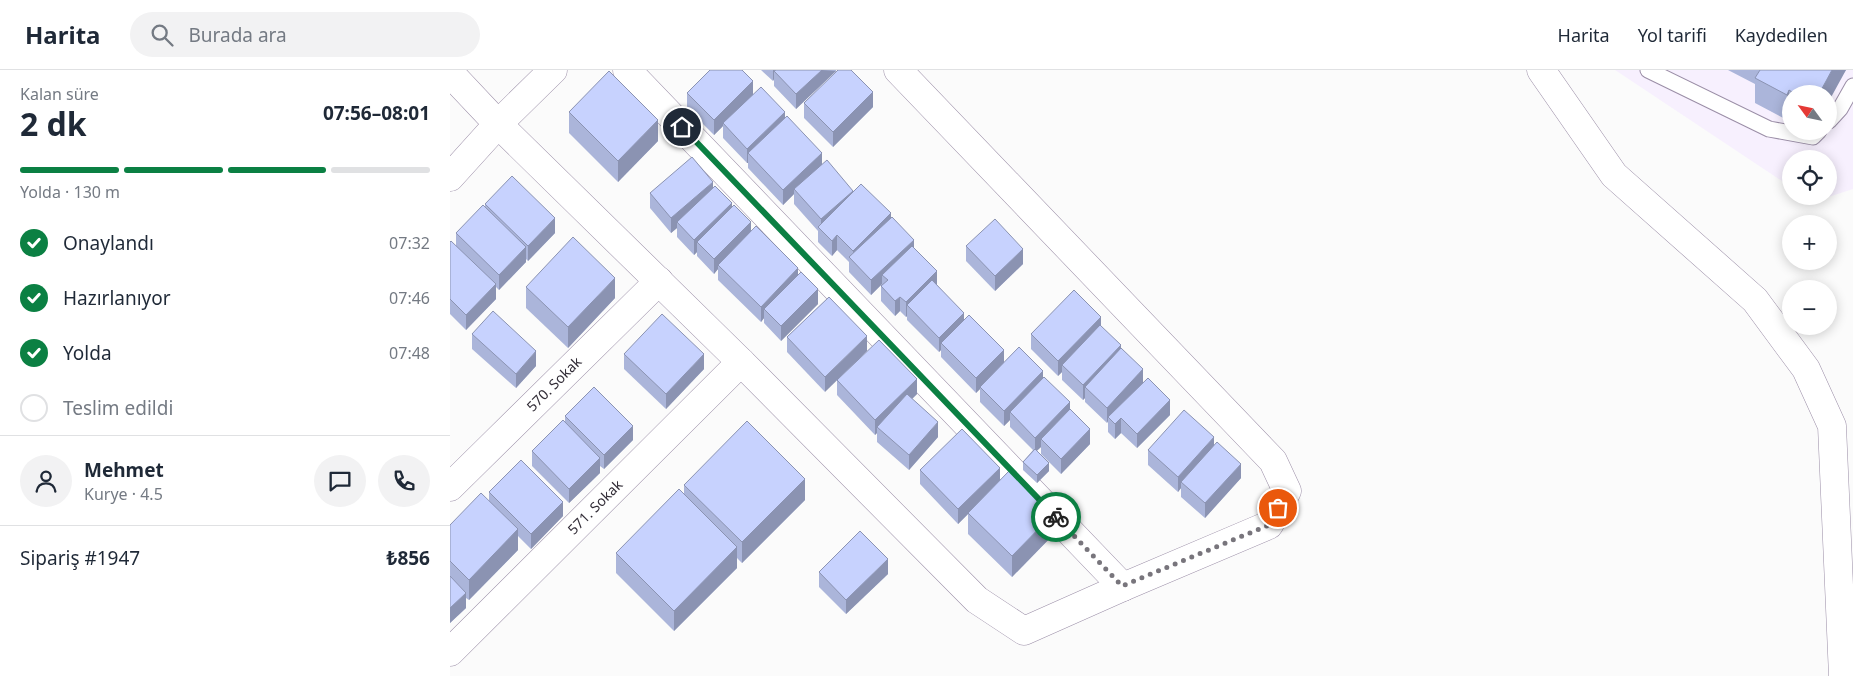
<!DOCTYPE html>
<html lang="tr">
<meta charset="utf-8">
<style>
:root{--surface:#fff;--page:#f2f2f3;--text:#1f2937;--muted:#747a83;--line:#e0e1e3;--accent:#0b8043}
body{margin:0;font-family:"Noto Sans",sans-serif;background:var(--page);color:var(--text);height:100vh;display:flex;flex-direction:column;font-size:19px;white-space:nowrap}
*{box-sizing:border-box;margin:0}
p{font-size:16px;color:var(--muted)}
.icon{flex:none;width:28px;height:28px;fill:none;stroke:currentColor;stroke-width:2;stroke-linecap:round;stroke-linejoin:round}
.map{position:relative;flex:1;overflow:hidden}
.sheet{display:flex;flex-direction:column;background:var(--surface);width:450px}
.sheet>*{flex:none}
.needle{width:32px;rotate:303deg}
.tools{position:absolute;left:1332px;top:15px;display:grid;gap:10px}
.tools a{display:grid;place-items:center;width:55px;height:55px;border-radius:50%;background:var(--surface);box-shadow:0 2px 12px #0003;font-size:25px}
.pin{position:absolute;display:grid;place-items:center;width:42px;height:42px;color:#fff;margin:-21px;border:2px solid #fff;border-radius:50%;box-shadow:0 1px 5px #0007}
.courier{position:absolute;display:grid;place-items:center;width:50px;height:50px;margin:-25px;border:4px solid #0b8043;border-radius:50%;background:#fff;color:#222;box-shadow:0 1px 6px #0007}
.overview em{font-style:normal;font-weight:700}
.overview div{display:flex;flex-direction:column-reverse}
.overview{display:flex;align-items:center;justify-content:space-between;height:85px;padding:0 20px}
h1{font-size:32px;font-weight:700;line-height:38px}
.bar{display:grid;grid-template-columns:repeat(4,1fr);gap:8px 5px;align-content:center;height:60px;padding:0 20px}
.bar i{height:6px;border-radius:4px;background:var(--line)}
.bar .active{background:var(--accent)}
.bar p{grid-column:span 4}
.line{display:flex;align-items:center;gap:12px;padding:0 20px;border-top:1px solid var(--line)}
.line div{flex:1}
.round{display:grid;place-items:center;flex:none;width:52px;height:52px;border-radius:26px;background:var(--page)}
ol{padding:0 20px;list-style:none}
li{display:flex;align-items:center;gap:15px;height:55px}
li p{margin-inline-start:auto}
li .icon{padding:5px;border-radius:50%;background:var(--accent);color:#fff;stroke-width:4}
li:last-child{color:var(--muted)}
li i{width:28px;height:28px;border:2px solid var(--line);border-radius:50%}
header{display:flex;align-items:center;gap:30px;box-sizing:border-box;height:70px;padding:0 25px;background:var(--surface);border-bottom:1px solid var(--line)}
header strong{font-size:24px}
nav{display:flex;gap:28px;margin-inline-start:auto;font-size:18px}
.search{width:350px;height:45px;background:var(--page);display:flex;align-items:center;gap:12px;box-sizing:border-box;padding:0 18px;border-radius:28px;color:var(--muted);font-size:19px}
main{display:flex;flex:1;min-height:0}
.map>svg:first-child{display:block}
.built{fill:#f7f0fe;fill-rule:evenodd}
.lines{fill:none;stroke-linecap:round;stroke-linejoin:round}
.service-casing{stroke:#9b8ea7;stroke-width:17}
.minor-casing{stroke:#9b8ea7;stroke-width:29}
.service{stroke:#fff;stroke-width:15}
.minor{stroke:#fff;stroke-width:28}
.wall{fill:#abb5da}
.shaded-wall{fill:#8b93b2}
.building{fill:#c7d2fe;stroke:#8b93b2}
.done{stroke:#78757c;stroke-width:5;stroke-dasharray:0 9}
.route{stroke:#0b8043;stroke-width:6}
.labels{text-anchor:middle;stroke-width:4;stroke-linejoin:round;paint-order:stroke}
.street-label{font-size:14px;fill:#322d37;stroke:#fff}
</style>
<header>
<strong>Harita</strong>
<div class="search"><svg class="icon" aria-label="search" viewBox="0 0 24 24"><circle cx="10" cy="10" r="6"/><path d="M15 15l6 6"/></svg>Burada ara</div>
<nav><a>Harita</a><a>Yol tarifi</a><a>Kaydedilen</a></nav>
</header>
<main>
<section class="sheet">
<div class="overview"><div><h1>2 dk</h1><p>Kalan süre</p></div><em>07:56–08:01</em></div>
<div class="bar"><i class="active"></i><i class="active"></i><i class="active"></i><i></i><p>Yolda · 130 m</p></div>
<ol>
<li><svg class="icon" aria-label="check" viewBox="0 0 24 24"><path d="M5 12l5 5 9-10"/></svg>Onaylandı<p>07:32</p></li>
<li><svg class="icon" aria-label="check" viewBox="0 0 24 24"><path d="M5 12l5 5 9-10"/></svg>Hazırlanıyor<p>07:46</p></li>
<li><svg class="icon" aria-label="check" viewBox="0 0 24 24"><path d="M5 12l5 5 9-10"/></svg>Yolda<p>07:48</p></li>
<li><i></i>Teslim edildi</li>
</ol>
<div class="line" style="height:90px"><a class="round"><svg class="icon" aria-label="person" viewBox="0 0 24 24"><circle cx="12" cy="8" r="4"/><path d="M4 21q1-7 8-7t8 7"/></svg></a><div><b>Mehmet</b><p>Kurye · 4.5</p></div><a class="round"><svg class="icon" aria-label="chat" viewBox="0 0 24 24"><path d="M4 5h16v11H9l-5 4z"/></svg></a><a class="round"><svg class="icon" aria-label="phone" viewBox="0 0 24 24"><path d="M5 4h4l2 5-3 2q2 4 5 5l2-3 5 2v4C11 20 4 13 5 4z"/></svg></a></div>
<div class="line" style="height:65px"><div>Sipariş #1947</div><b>₺856</b></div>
</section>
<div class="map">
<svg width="1403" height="606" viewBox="0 0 1403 606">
<rect width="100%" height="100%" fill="#fbfbfb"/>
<path class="built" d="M1165,0h238v119l-40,13 -9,-6h25v-37h-38v28zM1341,24h38v37h-38z"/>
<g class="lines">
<defs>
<g id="service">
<path d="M1198,0l121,59 44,8 6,-6"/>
<path d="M1379,51l11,-12 13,-23"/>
</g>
<g id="minor">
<path d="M177,0l496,517"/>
<path d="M1091,0l73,105 141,125 51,69 26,57 11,250"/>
<path d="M0,3l48,51 243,238 236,238 47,31 99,-44 146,-62 18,-34 -14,-30 -375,-391"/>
<path d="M0,107l48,-53 55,-54"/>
<path d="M0,417l209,-206"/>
<path d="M0,582l291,-290"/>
</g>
</defs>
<use href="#service" class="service-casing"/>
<use href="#minor" class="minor-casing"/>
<use href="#service" class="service"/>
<use href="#minor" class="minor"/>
</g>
<g class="wall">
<path d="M311,0h75v1l-40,38 -22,-23v-7l-1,2z"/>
<path d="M1278,0h118l-17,24h-38v23l-2,-1 -2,4 -32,-17v-19z"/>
<path d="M237,23l66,1 32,25 37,45 31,28 38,26 23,30 23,37 27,35 40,43 39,15 27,32 20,34 -29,30 -20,-20v-7l-4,4 12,20 -12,12 -14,-13v-8l10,-12 -23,-23v-7l-6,6 -24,-24v-13l-4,4 -35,-36v-7l-2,2 -32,-32v-4l-1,1 -6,-6 -5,5 -14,-15v-15l1,-2 -11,11 -22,-23v-10l-12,-12 -5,6 -14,-14v-11l-24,-27v-10l-11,11 -35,-37v-5h-1l-24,-25v-12l-9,9 -27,-27z"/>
<path d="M354,33l69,4 -40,40 -29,-29z"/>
<path d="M119,42l89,29 -40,41 -49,-49z"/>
<path d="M263,118l19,20 19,24 47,43 20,29 -37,37 -17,-18v-5l-3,4 -43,-42v-11l-4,5 -17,-18v-4l-3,3 -17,-18v-9l-6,5 -21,-25v-15z"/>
<path d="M35,134l70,29 -27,28 -2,-2v3l-27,28 -3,-3v12l-30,31 -16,-16v-72l6,4v-13l29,-27z"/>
<path d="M516,176l57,18 -28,27 -29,-30z"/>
<path d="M76,217l89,11 -47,50 -42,-40z"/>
<path d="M379,227l-4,95 -38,-40v-15z"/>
<path d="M651,257l20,21 22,34 27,33 -33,33 -16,-15 -6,6 -7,-7v-11l-1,2 -22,-21v-4l-2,2 -21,-20v-8l-4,4 -27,-27v-15z"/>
<path d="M22,264l64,32 -20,22 -44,-39z"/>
<path d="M174,284l80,15 -38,40 -42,-40z"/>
<path d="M387,310l80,14 -5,5 26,38 -29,33 -32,-28v-9l-2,2 -38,-40z"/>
<path d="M115,346l68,24 -29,29 -4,-3v7l-31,30 -37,-37v-15l33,-29z"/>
<path d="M764,375l27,33 -36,40 -24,-21v-9l-3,4 -30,-27v-15z"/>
<path d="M470,400l80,10 53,55 -41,42 -44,-43v-20l-10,10 -38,-40z"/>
<path d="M234,415l121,15 -63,63 -5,-5v10l-63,63 -58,-58v-20l68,-58z"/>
<path d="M39,422l74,24 -32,33 -13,-13v14l-49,50 -3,-2v10l-16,15v-98l39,-24z"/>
<path d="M369,502l69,2 -42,40 -27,-27z"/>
</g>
<g class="shaded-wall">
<path d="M323,0h10l-9,1v8l-1,2z"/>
<path d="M372,0l14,1 -40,38v-15z"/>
<path d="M1382,0h14l-17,31v-7h-10z"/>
<path d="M303,11v15l-30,27v3l-9,9v-15z"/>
<path d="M1339,20v26l-2,4v-25z"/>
<path d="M423,22v15l-40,40v-15z"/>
<path d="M335,42v14l-37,27v10h-1v-14z"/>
<path d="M208,50v21l-40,41v-21z"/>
<path d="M372,83v15l-28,21v5l-11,11v-15z"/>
<path d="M263,112v15l-36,25v6l-6,5v-15z"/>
<path d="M403,121v14l-32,25v-11z"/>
<path d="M282,133v15l-35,24v10l-3,3v-15z"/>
<path d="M441,143v15l-38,33v-10z"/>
<path d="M105,148v15l-27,28v-15z"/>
<path d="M301,152v15l-33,28v4l-4,5v-15z"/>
<path d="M387,165v15l-5,6v-15z"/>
<path d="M464,170v14l-32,21v9l-11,11v-15z"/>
<path d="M76,177v15l-27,28v-15z"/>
<path d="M573,179v15l-28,27v-15z"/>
<path d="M348,198v15l-34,26v9l-3,4v-15z"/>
<path d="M487,201v15l-30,19v11l-1,1v-15z"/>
<path d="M165,208v20l-47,50v-21z"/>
<path d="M46,214v15l-30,31v-15z"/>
<path d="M368,219v15l-37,37v-15z"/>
<path d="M450,227v14l-5,5v-15z"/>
<path d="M514,243v14l-23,16v7l-2,2v-14z"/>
<path d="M651,247v15l-39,33v7l-4,4v-15z"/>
<path d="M417,266v15l-42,41v-15z"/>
<path d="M671,275v15l-36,27v11l-2,2v-15z"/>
<path d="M554,280v15l-24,22v2l-4,4v-15z"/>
<path d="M86,281v15l-20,22v-14z"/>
<path d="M254,284v15l-38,40v-15z"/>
<path d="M693,299v14l-35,34v4l-1,2v-15z"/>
<path d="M593,301v15l-33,26v8l-6,6v-15z"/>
<path d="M467,309v15l-37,36 -3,-3v6l-2,2v-15z"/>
<path d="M720,330v15l-33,33v-14z"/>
<path d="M620,332v15l-29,22v8l-6,5v-14z"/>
<path d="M671,348v15l-6,6v-15z"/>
<path d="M488,352v15l-29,33v-15z"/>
<path d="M183,356v14l-29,29v-14z"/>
<path d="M640,359v15l-29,30v-15z"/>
<path d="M764,367v15l-33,30v6l-3,4v-15z"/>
<path d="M150,388v15l-31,30v-14z"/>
<path d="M599,393v8l-12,12v-8z"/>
<path d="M791,394v14l-36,40v-15z"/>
<path d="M550,398v15l-32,30v1l-10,10v-15z"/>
<path d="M355,409v21l-63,63v-21z"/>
<path d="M113,432v14l-32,33v-15z"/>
<path d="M603,444v21l-41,42v-21z"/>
<path d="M68,459v21l-49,50v-20z"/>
<path d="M287,477v21l-63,63v-20z"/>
<path d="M438,489v15l-42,40v-14z"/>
<path d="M16,523v15l-16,15v-15z"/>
</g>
<g class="building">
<path d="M260,0h32l11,11 -39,39 -27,-27z"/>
<path d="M326,0h46l-26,24 -22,-23z"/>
<path d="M388,0h13l22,22 -40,40 -29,-29z"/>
<path d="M1310,0h72l-13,24h-24l-6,-4 -2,5 -32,-17z"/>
<path d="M159,1l49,49 -40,41 -49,-49z"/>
<path d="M311,17l24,25 -38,37 -24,-26z"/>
<path d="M337,46l35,37 -39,37 -35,-37z"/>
<path d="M242,87l21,25 -42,36 -21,-25z"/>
<path d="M377,90l26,31 -32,28 -27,-30z"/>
<path d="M62,106l43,42 -27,28 -43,-42z"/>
<path d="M411,114l30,29 -38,38 -16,-16 -5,6 -14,-14z"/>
<path d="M265,116l17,17 -38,37 -17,-18z"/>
<path d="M33,135l43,42 -27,28 -43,-42z"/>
<path d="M284,135l17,17 -37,37 -17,-17z"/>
<path d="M442,147l22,23 -43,40 -22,-23z"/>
<path d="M545,149l28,30 -28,27 -29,-30z"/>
<path d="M306,156l42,42 -37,39 -43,-42z"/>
<path d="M123,167l42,41 -47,49 -42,-40z"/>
<path d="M1,171l45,43 -30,31 -16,-16v-57z"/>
<path d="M462,176l25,25 -31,31 -6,-5 -5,4 -14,-15 7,-6 -6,-5z"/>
<path d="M351,202l17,17 -37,37 -17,-17z"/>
<path d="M482,210l32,33 -25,25 -32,-33z"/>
<path d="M624,220l27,27 -43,44 -27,-27z"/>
<path d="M379,227l38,39 -42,41 -38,-40z"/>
<path d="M43,241l43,40 -20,23 -44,-40z"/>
<path d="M212,244l42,40 -38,40 -42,-40z"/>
<path d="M519,245l35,35 -28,28 -35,-35z"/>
<path d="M650,255l21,20 -38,40 -21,-20z"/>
<path d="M429,270l38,39 -42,41 -38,-40z"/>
<path d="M569,277l24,24 -39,40 -24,-24z"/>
<path d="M671,278l22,21 -36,39 -22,-21z"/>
<path d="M594,307l26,25 -35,36 -25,-26z"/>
<path d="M698,308l22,22 -33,34 -16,-16 -6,6 -7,-7z"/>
<path d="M144,317l39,39 -29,29 -39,-39z"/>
<path d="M457,324l31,28 -29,33 -32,-28z"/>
<path d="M620,339l20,20 -29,30 -20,-20z"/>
<path d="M734,340l30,27 -36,40 -30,-27z"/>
<path d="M113,350l37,38 -31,31 -37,-38z"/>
<path d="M297,351l58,58 -63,63 -58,-57z"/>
<path d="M512,359l38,39 -42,41 -38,-39z"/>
<path d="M767,372l24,22 -36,39 -24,-21z"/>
<path d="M585,379l14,14 -12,12 -14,-13z"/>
<path d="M71,390l42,42 -32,32 -42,-42z"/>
<path d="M559,401l44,43 -41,42 -44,-43z"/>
<path d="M229,419l58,58 -63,64 -58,-58z"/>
<path d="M31,423l37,36 -49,51 -19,-19v-36z"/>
<path d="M410,461l28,28 -42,41 -27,-28z"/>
<path d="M0,506l16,17 -16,15z"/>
</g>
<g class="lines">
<path class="done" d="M606,447l66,69 147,-61 9,-17"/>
<path class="route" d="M232,57l374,390"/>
</g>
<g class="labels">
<g class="street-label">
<text transform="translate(104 314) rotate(-45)" y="5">570. Sokak</text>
<text transform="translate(145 437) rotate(-45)" y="5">571. Sokak</text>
</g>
</g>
</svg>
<div class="tools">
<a><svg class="needle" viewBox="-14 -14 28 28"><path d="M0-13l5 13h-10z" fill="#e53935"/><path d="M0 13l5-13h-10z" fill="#747a83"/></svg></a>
<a><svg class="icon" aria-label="locate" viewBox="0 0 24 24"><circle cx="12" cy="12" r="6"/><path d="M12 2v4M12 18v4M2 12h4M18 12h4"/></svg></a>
<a>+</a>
<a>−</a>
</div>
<div class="pin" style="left:828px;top:438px;background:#ea580c"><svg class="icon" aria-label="bag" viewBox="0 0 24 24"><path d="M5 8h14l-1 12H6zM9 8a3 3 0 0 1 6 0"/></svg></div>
<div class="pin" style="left:232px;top:57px;background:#1f2937"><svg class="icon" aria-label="home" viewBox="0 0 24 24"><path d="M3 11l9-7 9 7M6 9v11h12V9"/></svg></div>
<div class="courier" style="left:606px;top:447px"><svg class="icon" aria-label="bike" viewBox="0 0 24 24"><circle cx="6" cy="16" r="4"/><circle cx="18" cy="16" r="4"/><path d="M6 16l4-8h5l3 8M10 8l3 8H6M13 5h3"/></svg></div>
</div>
</main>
